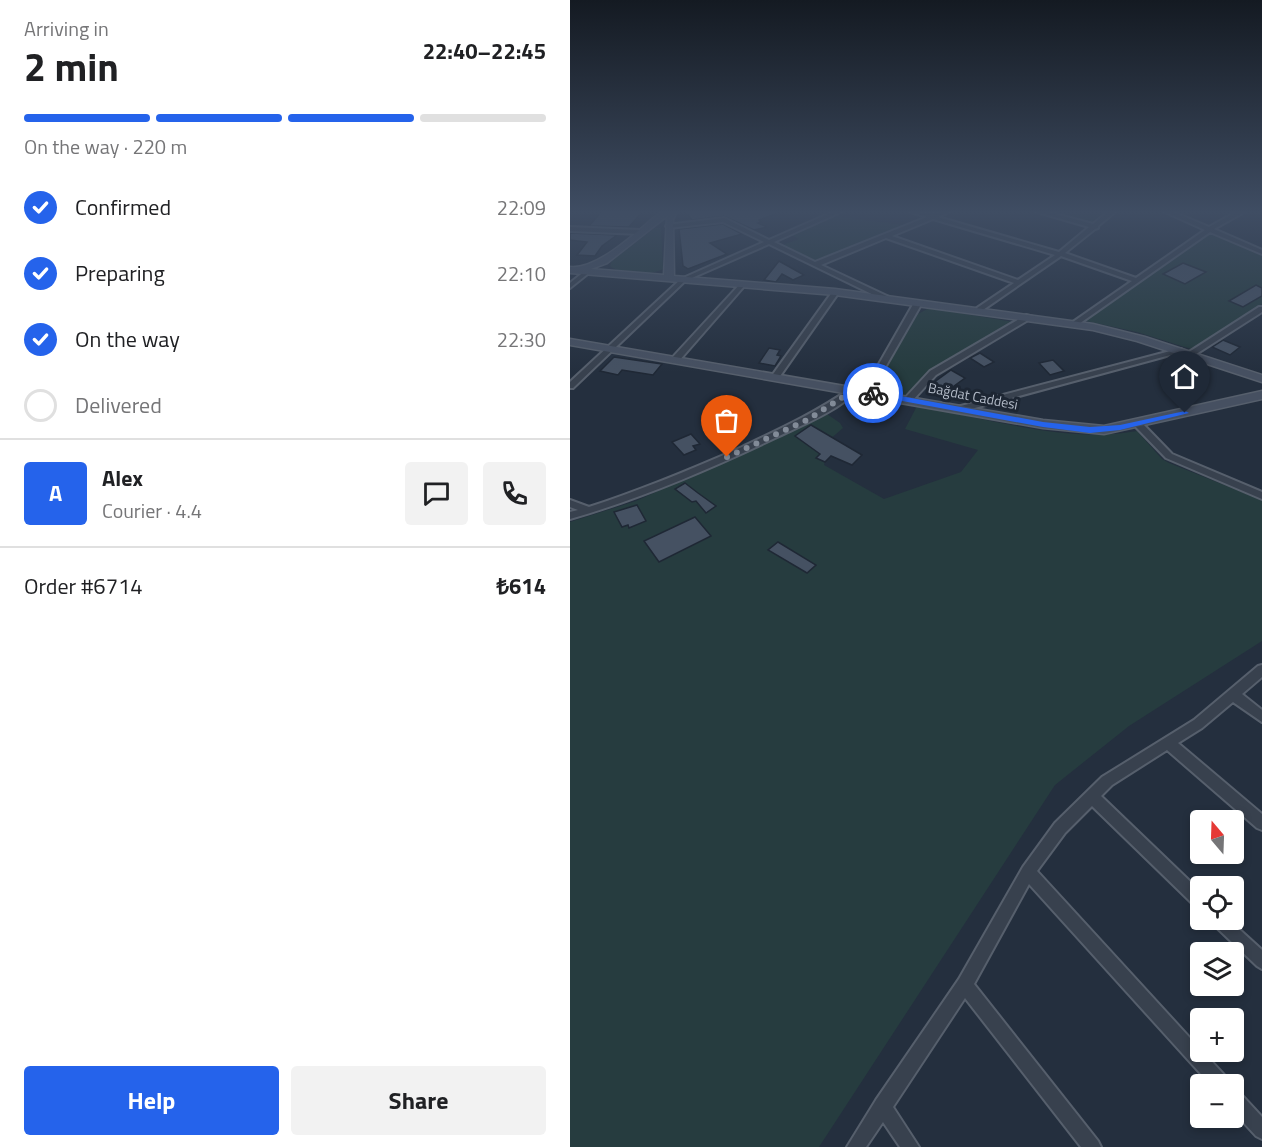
<!DOCTYPE html>
<meta charset="utf-8">
<style>
:root{--surface:#fff;--page:#f2f2f2;--text:#202124;--muted:#757577;--line:#e0e0e0;--accent:#2563eb}
body{margin:0;font-family:"Titillium Web",sans-serif;background:var(--page);color:var(--text);height:100vh;display:flex;flex-direction:column;font-size:22px;white-space:nowrap}
*{box-sizing:border-box;margin:0}
p{font-size:20px;color:var(--muted)}
.icon{flex:none;width:33px;height:33px;fill:none;stroke:currentColor;stroke-width:2;stroke-linecap:round;stroke-linejoin:round}
.map{position:relative;flex:1;overflow:hidden}
.drawer{display:flex;flex-direction:column;background:var(--surface);width:570px}
.drawer>*{flex:none}
.needle{width:39px;rotate:341deg}
.fabs{position:absolute;left:620px;top:810px;display:grid;gap:12px}
.fabs a{display:grid;place-items:center;width:54px;height:54px;border-radius:6px;background:var(--surface);box-shadow:0 3px 9px #0003;font-size:30px}
.pin{position:absolute;display:grid;place-items:center;width:51px;height:51px;color:#fff;margin:-62px -26px;border-radius:50% 50% 50% 0;rotate:-45deg;box-shadow:0 0 6px #0007}
.pin .icon{rotate:45deg}
.courier{position:absolute;display:grid;place-items:center;width:60px;height:60px;margin:-30px;border:4px solid #2563eb;border-radius:50%;background:#fff;color:#222;box-shadow:0 2px 8px #0007}
.summary em{font-style:normal;font-weight:700}
.summary div{display:flex;flex-direction:column-reverse}
.summary{display:flex;align-items:center;justify-content:space-between;height:102px;padding:0 24px}
h1{font-size:39px;font-weight:700;line-height:45px}
.bar{display:grid;grid-template-columns:repeat(4,1fr);gap:9px 6px;align-content:center;height:72px;padding:0 24px}
.bar i{height:8px;border-radius:4px;background:var(--line)}
.bar .selected{background:var(--accent)}
.bar p{grid-column:span 4}
.line{display:flex;align-items:center;gap:15px;padding:0 24px;border-top:2px solid var(--line)}
.line div{flex:1}
.round{display:grid;place-items:center;flex:none;width:63px;height:63px;border-radius:6px;background:var(--page)}
ol{padding:0 24px;list-style:none}
li{display:flex;align-items:center;gap:18px;height:66px}
li p{margin-inline-start:auto}
li .icon{padding:6px;border-radius:50%;background:var(--accent);color:#fff;stroke-width:4}
li:last-child{color:var(--muted)}
li i{width:33px;height:33px;border:3px solid var(--line);border-radius:50%}
.cta{display:flex;gap:12px;margin-top:auto;padding:12px 24px}
.cta a{flex:1;height:69px;border-radius:6px;background:var(--accent);color:#fff;font-size:24px;font-weight:700;line-height:69px;text-align:center}
.cta a+a{background:var(--page);color:var(--text)}
main{display:flex;flex:1;min-height:0}
.map>svg:first-child{display:block}
.green{fill:#263c3f}
.building{fill:#455162;stroke:#1f2835;stroke-width:1.5}
.lines{fill:none;stroke-linecap:round;stroke-linejoin:round}
.minor-casing{stroke:#565f6c;stroke-width:4}
.secondary-casing{stroke:#565f6c;stroke-width:3}
.minor{fill:#38414e;fill-rule:evenodd}
.secondary{fill:#465061;fill-rule:evenodd}
.route{fill:#2563eb}
.done{stroke:#828b98;stroke-width:6;stroke-dasharray:0 10.8}
.labels{text-anchor:middle;stroke-width:6;stroke-linejoin:round;paint-order:stroke}
.far-street-label{font-size:14px;fill:#b4bcc9;stroke:#1d2633}
</style>
<main>
<section class="drawer">
<div class="summary"><div><h1>2 min</h1><p>Arriving in</p></div><em>22:40–22:45</em></div>
<div class="bar"><i class="selected"></i><i class="selected"></i><i class="selected"></i><i></i><p>On the way · 220 m</p></div>
<ol>
<li><svg class="icon" aria-label="check" viewBox="0 0 24 24"><path d="M5 12l5 5 9-10"/></svg>Confirmed<p>22:09</p></li>
<li><svg class="icon" aria-label="check" viewBox="0 0 24 24"><path d="M5 12l5 5 9-10"/></svg>Preparing<p>22:10</p></li>
<li><svg class="icon" aria-label="check" viewBox="0 0 24 24"><path d="M5 12l5 5 9-10"/></svg>On the way<p>22:30</p></li>
<li><i></i>Delivered</li>
</ol>
<div class="line" style="height:108px"><b class="round" style="background:var(--accent);color:#fff">A</b><div><b>Alex</b><p>Courier · 4.4</p></div><a class="round"><svg class="icon" aria-label="chat" viewBox="0 0 24 24"><path d="M4 5h16v11H9l-5 4z"/></svg></a><a class="round"><svg class="icon" aria-label="phone" viewBox="0 0 24 24"><path d="M5 4h4l2 5-3 2q2 4 5 5l2-3 5 2v4C11 20 4 13 5 4z"/></svg></a></div>
<div class="line" style="height:78px"><div>Order #6714</div><b>₺614</b></div>
<div class="cta"><a>Help</a><a>Share</a></div>
</section>
<div class="map">
<svg width="692" height="1147" viewBox="0 0 692 1147">
<rect width="100%" height="100%" fill="#242f3e"/>
<g class="green">
<path d="M472,211h63l-14,13z"/>
<path d="M264,216l70,9 -90,38 -31,-18 16,-6 -8,-4z"/>
<path d="M85,228h6l2,41c-13,7 -42,6 -53,-3l2,-5z"/>
<path d="M641,231l51,23v50l-71,45 -54,-17 -51,-11z"/>
<path d="M359,308l85,14 -83,49 -26,24 -32,-5 45,-76z"/>
<path d="M347,406c68,12 152,38 220,25l25,28 7,4 93,37v141l-133,85 -74,59 -236,362h-249v-625l66,-21 191,-87 13,9 3,5 -14,12 -5,25 60,34 77,-27 17,-22 -73,-21z"/>
</g>
<g class="building">
<path d="M32,211h41l-14,16 -40,-1z"/>
<path d="M115,211h96v1l-22,8 2,2 -3,1 9,4 -13,3 -30,-14 -32,4z"/>
<path d="M153,224l19,10 -32,9 17,11 -39,15 -5,-3 -4,-37z"/>
<path d="M0,233l47,2 -15,11 -7,10 -18,-1 10,-13 -17,-2z"/>
<path d="M209,261l25,14 -11,5 -11,-6 -6,8 -12,-2z"/>
<path d="M613,263l23,9 -21,12 -22,-10z"/>
<path d="M686,285l6,3v8l-19,11 -14,-6z"/>
<path d="M653,340l17,7 -10,8 -18,-8z"/>
<path d="M199,348l11,2 -3,5 4,1 -6,10 -16,-3z"/>
<path d="M410,353l14,9 -10,5 -14,-9z"/>
<path d="M44,357l48,7 -9,11 -31,-5 -4,5 -18,-4z"/>
<path d="M483,360l11,11 -14,4 -11,-12z"/>
<path d="M381,370l14,8 -22,16 -14,-8z"/>
<path d="M303,400l26,5 -8,13 -26,-5z"/>
<path d="M241,425l51,30 -10,10 -21,-9 -6,6 -9,-4 4,-4 -25,-18z"/>
<path d="M121,434l9,10 -7,2 3,4 -12,5 -12,-13z"/>
<path d="M115,483l13,10 18,13 -10,7 -10,-12 -4,1 -17,-13z"/>
<path d="M67,505l9,16 -17,7 -1,-3 -6,2 -8,-15z"/>
<path d="M125,517l16,19 -52,26 -15,-21z"/>
<path d="M208,542l38,23 -9,8 -39,-23z"/>
</g>
<g class="lines">
<defs>
<g id="minor">
<path d="M265,211h8l-69,31 41,20 112,-45 -19,-6c8,0 14,3 22,3 6,1 14,-3 21,-3l-13,6 121,35 30,-25 -55,-16h10l49,13 16,-13h7l-18,15v2l-3,1 -30,24 71,25 69,-48 -42,-19h8l38,16 29,-16h8l-32,18 48,21v4l-52,-22 -134,94h-3v-4l59,-41 -71,-25 -81,56 -4,-2 1,-2 37,-25 -128,-45 -65,27 68,32 1,2 -4,2 -117,-57 -84,37 -112,107h-3v-6l111,-103 83,-37 -41,-20 -54,6 -3,-2 1,-1 57,-7 45,22zM363,219l122,36 -37,25 -126,-44z"/>
<path d="M0,227l70,3 3,2 -3,2 -70,-3z"/>
<path d="M15,271l5,1 -20,16v-5z"/>
<path d="M171,283l5,1 -68,78h-6v-4z"/>
<path d="M263,291l6,1 -61,87h-6l-1,-2z"/>
<path d="M345,301l7,2 -51,89 -4,2h-3l-1,-2z"/>
<path d="M689,307h3v5l-69,44h-3l-4,-2z"/>
<path d="M456,315l7,2 -97,58 -24,26h-6v-4l24,-26z"/>
<path d="M608,349h3l4,2 -225,61 -4,-3 1,-2z"/>
<path d="M281,388h3l4,2c-22,22 -56,35 -83,48 -67,32 -135,61 -205,81v-7l8,-2 -8,-3v-7l19,7c52,-17 103,-38 153,-60 38,-18 75,-35 109,-59z"/>
<path d="M568,421l3,1 31,32 90,38v7l-96,-41 -31,-32 -1,-2z"/>
<path d="M692,665v12l-20,17 20,16v12l-29,-20 -31,26 -24,15 84,71v16l-5,-2 -90,-78 -55,35 -11,11 99,95v17l-5,-2 -103,-100 -27,27 -28,38 163,178v3h3l24,26 2,6h-19l-181,-200 -55,100 124,157 3,6h-20l-116,-149 -72,109 26,40h-19l-17,-25 -17,25h-19l29,-47 83,-121 64,-112 32,-44 47,-46 92,-57 64,-54z"/>
<path d="M642,920h17l33,30v19l-5,-3 -43,-41z"/>
<path d="M663,1090l6,2 23,25v22l-6,-3 -23,-25z"/>
</g>
<g id="secondary">
<path d="M92,211h15l-4,9 1,56 161,13 258,35 52,13 117,38v7l-125,-41 -44,-11 -258,-35 -265,-22v-6c29,3 69,-38 92,-56zM97,216l-3,59 -73,-6 16,-6z"/>
<path d="M0,339l473,81 61,6 158,-35v8l-158,35 -61,-6 -473,-83z"/>
</g>
</defs>
<use href="#minor" class="minor-casing"/>
<use href="#secondary" class="secondary-casing"/>
<use href="#minor" class="minor"/>
<use href="#secondary" class="secondary"/>
</g>
<linearGradient id="sky" x2="0" y2="1"><stop stop-color="#141a22"/><stop offset="0.57" stop-color="#3f4d63"/><stop offset="1" stop-color="#3f4d63" stop-opacity="0"/></linearGradient>
<rect width="692" height="372" fill="url(#sky)"/>
<path class="route" d="M303,391l170,31 47,5 30,-2 65,-14 4,2 -69,17 -30,3 -47,-6 -173,-32z"/>
<g class="lines">
<path class="done" d="M157,457l80,-37 47,-30 19,3"/>
</g>
<g class="labels">
<g class="far-street-label">
<text transform="translate(403 396) rotate(11)" y="5">Bağdat Caddesi</text>
</g>
</g>
</svg>
<div class="fabs">
<a><svg class="needle" viewBox="-14 -14 28 28"><path d="M0-13l5 13h-10z" fill="#e53935"/><path d="M0 13l5-13h-10z" fill="#757577"/></svg></a>
<a><svg class="icon" aria-label="locate" viewBox="0 0 24 24"><circle cx="12" cy="12" r="6"/><path d="M12 2v4M12 18v4M2 12h4M18 12h4"/></svg></a>
<a><svg class="icon" aria-label="layers" viewBox="0 0 24 24"><path d="M12 4l9 5-9 5-9-5zM3 14l9 5 9-5"/></svg></a>
<a>+</a>
<a>−</a>
</div>
<div class="pin" style="left:157px;top:457px;background:#ea580c"><svg class="icon" aria-label="bag" viewBox="0 0 24 24"><path d="M5 8h14l-1 12H6zM9 8a3 3 0 0 1 6 0"/></svg></div>
<div class="pin" style="left:615px;top:413px;background:#1f2937"><svg class="icon" aria-label="home" viewBox="0 0 24 24"><path d="M3 11l9-7 9 7M6 9v11h12V9"/></svg></div>
<div class="courier" style="left:303px;top:393px"><svg class="icon" aria-label="bike" viewBox="0 0 24 24"><circle cx="6" cy="16" r="4"/><circle cx="18" cy="16" r="4"/><path d="M6 16l4-8h5l3 8M10 8l3 8H6M13 5h3"/></svg></div>
</div>
</main>
